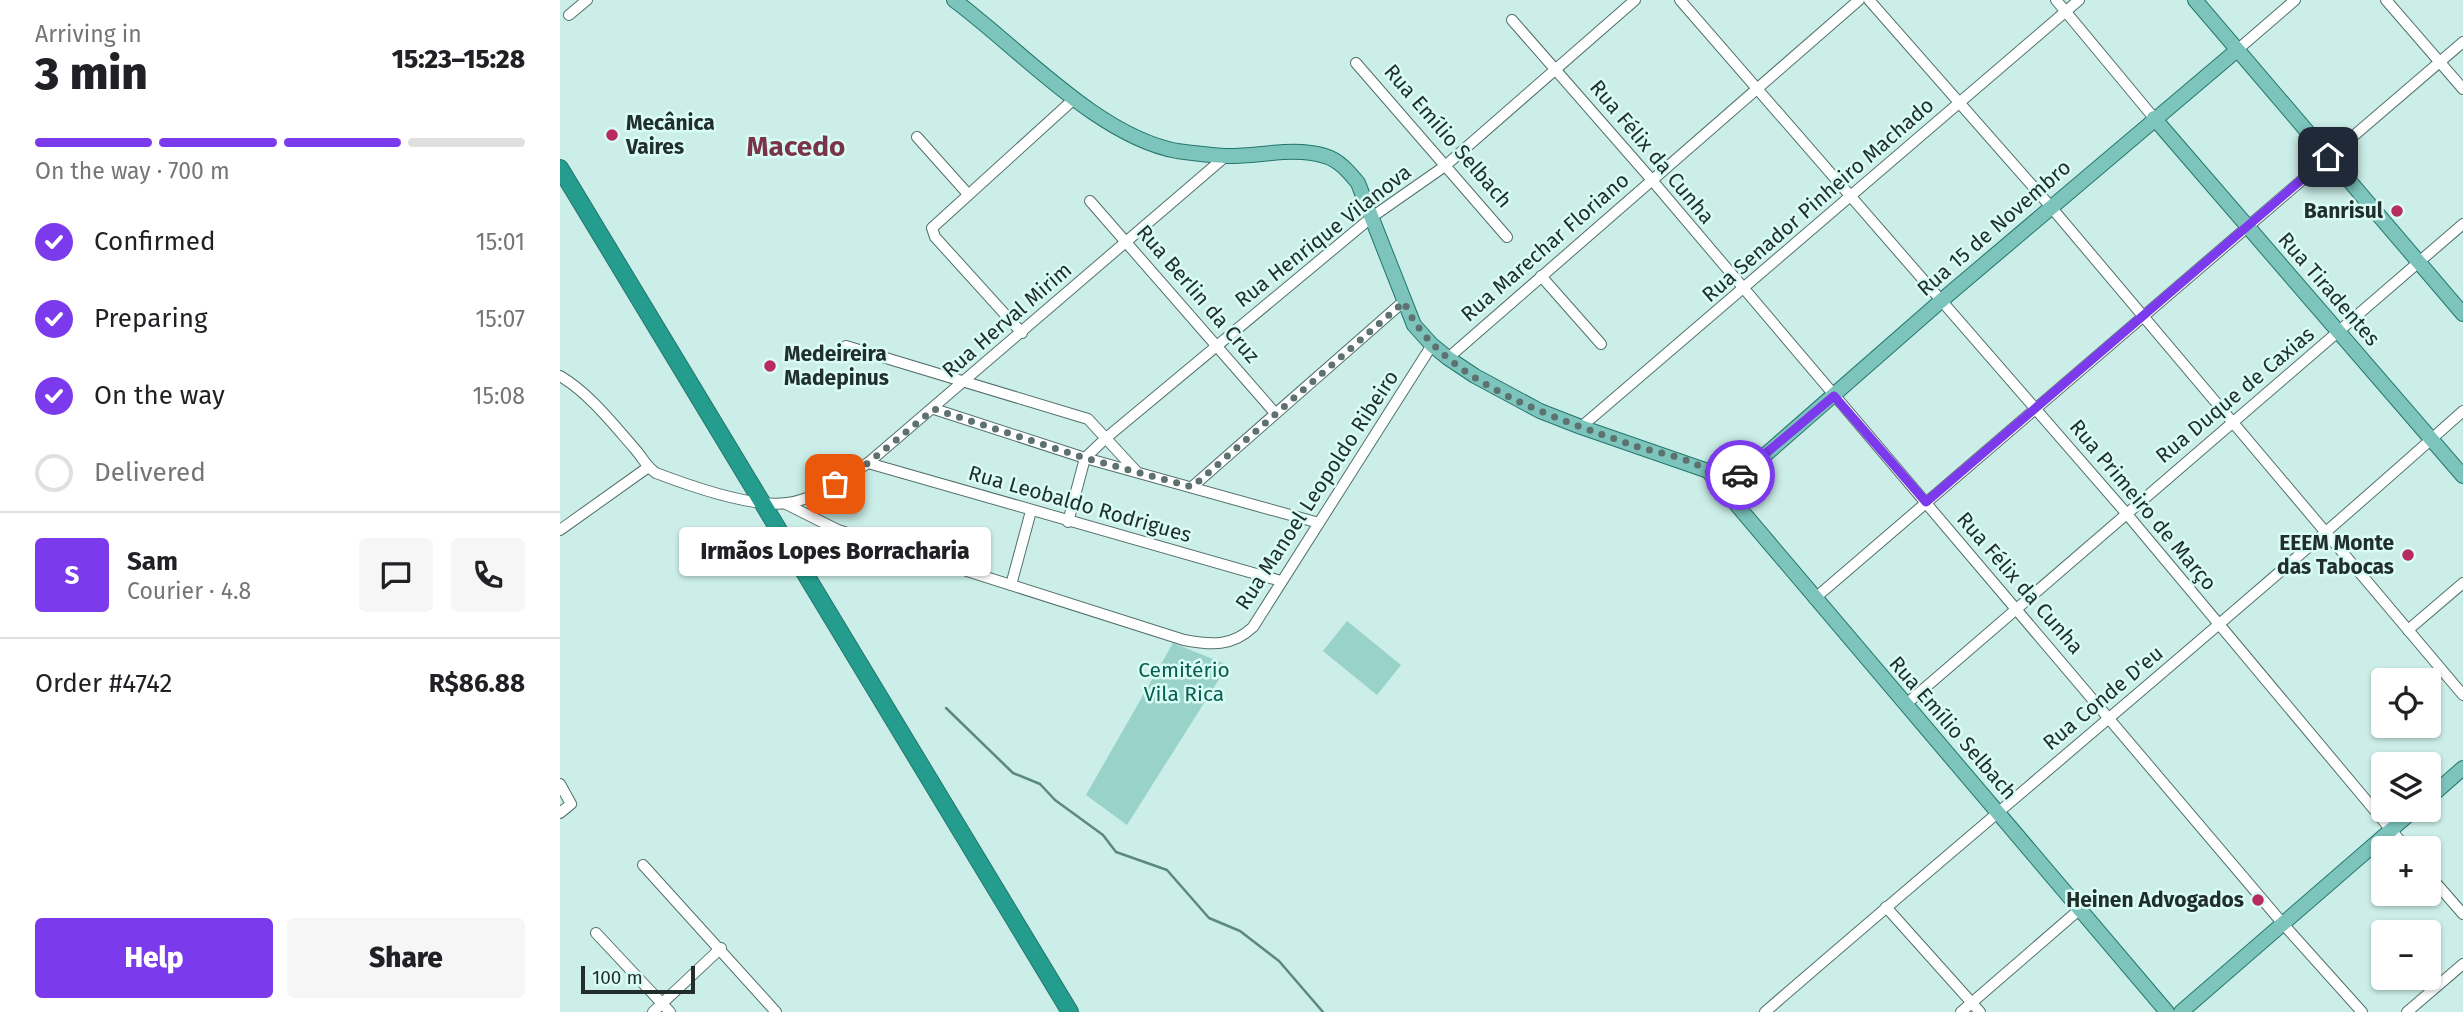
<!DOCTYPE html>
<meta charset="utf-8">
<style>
:root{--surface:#fff;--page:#f6f6f6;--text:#202124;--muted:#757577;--line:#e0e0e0;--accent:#7c3aed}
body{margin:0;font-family:"Fira Sans",sans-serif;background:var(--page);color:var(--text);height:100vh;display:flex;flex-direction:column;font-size:26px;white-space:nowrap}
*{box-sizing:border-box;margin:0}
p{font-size:23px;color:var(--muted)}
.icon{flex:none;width:38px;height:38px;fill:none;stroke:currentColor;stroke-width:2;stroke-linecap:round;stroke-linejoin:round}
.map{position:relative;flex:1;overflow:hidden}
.details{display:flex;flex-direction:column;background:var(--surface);width:560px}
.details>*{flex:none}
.tools{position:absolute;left:1811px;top:668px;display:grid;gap:14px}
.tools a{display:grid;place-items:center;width:70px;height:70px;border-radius:7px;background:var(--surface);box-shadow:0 2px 5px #0004;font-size:35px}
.scale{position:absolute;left:21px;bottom:18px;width:114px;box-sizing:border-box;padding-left:7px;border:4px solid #212e2c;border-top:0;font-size:19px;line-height:24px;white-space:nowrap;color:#212e2c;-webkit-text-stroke:5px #d9fcf5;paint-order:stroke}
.pin{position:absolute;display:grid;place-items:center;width:60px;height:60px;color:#fff;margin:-30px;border-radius:14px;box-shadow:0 4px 10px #0006}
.courier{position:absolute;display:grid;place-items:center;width:70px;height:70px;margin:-35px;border:5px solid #7c3aed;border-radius:50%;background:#fff;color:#222;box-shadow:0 2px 9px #0007}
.bubble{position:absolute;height:49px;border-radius:7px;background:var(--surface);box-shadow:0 2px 5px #0004;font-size:23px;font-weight:800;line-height:49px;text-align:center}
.headline em{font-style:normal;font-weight:800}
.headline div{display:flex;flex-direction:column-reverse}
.headline{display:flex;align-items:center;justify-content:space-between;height:119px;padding:0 35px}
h1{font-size:46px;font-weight:800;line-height:52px}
.bar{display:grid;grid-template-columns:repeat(4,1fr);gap:10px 7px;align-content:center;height:84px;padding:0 35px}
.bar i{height:9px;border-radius:5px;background:var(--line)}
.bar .on{background:var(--accent)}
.bar p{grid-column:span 4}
.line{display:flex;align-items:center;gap:18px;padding:0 35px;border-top:2px solid var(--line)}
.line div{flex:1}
.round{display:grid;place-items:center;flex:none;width:74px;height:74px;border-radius:7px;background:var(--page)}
ol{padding:0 35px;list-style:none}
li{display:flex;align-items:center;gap:21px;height:77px}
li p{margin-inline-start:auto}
li .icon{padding:7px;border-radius:50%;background:var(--accent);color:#fff;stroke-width:4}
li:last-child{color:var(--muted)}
li i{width:38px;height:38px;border:4px solid var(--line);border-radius:50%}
.button{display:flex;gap:14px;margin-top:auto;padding:14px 35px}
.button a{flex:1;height:80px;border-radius:7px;background:var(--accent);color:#fff;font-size:28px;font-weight:800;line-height:80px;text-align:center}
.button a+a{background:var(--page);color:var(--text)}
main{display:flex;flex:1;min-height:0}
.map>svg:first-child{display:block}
.green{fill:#99d2c9}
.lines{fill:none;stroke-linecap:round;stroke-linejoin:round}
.stream{stroke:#5b8881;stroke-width:2.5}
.minor-casing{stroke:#52716b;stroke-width:12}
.major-casing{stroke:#23766c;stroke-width:16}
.highway-casing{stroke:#23766c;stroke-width:18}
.minor{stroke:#fff;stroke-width:10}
.major{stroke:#7cc4bc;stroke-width:14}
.highway{stroke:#249d8f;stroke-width:16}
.done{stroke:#5d716e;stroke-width:7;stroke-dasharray:0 12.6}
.route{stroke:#7c3aed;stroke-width:9}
.poi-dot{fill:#b82b60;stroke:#d9fcf5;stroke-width:2.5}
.labels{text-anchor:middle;stroke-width:5;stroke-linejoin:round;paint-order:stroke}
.poi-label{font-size:21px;font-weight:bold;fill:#212e2c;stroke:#d9fcf5;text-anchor:end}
.street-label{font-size:21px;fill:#212e2c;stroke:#d9fcf5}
.park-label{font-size:21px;fill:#085d53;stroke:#d9fcf5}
.district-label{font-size:28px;font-weight:bold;fill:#7a3449;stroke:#d9fcf5}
</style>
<main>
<section class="details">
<div class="headline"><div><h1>3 min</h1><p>Arriving in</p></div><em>15:23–15:28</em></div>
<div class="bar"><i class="on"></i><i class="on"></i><i class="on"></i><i></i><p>On the way · 700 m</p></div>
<ol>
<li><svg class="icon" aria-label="check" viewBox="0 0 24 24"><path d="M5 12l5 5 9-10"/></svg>Confirmed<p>15:01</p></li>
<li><svg class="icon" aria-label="check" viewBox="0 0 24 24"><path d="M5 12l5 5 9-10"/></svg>Preparing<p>15:07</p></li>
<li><svg class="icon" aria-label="check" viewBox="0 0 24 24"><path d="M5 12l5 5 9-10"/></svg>On the way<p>15:08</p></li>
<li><i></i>Delivered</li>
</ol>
<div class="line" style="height:126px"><b class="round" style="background:var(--accent);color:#fff">S</b><div><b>Sam</b><p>Courier · 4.8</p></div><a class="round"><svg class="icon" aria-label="chat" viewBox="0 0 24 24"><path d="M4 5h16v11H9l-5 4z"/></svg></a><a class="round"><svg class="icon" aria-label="phone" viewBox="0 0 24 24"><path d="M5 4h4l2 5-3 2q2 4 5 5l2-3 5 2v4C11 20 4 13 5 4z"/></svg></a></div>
<div class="line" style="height:91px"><div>Order #4742</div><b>R$86.88</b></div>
<div class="button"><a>Help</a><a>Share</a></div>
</section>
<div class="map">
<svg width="1903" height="1012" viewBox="0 0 1903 1012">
<rect width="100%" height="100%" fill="#cceee8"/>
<g class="green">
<path d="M787,621l54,44 -24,30 -54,-44z"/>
<path d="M613,643l55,22 -101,160 -41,-30z"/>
</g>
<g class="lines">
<path class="stream" d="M386,708l67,65 27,11 15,16 48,35 13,17 51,18 42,48 31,13 39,30 44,51"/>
<defs>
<g id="minor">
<path d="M1120,0l446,513 281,336"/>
<path d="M1309,0l182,207 412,488"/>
<path d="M1496,0l98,118"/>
<path d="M1826,0l77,89"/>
<path d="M9,15l18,-15"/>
<path d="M952,20l139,159 633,746 78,87"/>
<path d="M1676,51l59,-51"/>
<path d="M796,63l151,174"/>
<path d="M357,137l50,56"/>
<path d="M530,201l185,212"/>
<path d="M981,276l60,68"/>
<path d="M462,333l-87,-96 -3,-9 142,-129"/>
<path d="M286,346l242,73 48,52"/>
<path d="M888,358l411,-358"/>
<path d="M0,376c29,17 53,48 75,73 8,9 11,18 21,24 34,13 95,35 131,30 28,-3 58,-25 81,-40l358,-307"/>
<path d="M374,409l151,49 234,65"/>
<path d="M1021,427l498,-427"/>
<path d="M308,463l413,118"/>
<path d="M632,487l212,-186"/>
<path d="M226,504l52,26 346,110c27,5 48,7 69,-13l179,-282"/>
<path d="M508,522l17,-64 21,-20 266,-221 73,-51 190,-166"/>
<path d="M0,530l87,-62"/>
<path d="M451,585l20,-74"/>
<path d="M1254,599l649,-557"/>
<path d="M1848,630l55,-47"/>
<path d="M1345,705l558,-481"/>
<path d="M0,784l11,20 -11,9"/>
<path d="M83,865l133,147"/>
<path d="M1869,875l34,39"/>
<path d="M1326,907l94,105"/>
<path d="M36,933l74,79"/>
<path d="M93,1012l68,-64"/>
<path d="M1205,1012c232,-201 469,-396 698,-601"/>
<path d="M1401,1012l119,-103"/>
<path d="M1847,1012l56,-48"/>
</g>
<g id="major">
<path d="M394,0c65,48 143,136 223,151 15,2 32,4 48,5 33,1 68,-10 100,0 14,4 24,16 33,27l56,142 18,20 16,13 27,18 65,35 41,16 127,44 39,-3"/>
<path d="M1635,0l268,314"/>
<path d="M1594,118l309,358"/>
<path d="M1148,471l459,541"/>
<path d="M1164,491l218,-191 294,-249"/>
<path d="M1869,798l34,-30"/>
<path d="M1621,1012l233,-202"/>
</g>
<path id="highway" d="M0,168l510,844"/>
</defs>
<use href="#minor" class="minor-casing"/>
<use href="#major" class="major-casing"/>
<use href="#highway" class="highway-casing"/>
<use href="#minor" class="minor"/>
<use href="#major" class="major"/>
<use href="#highway" class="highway"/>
</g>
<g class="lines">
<path class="done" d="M275,484l33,-21 66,-54 151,49 107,29 212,-185c34,80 154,117 231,144 22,7 53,11 71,24 7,5 13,14 18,21l16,-16"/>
<path class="route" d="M1180,475l94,-79 92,106 402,-345"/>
</g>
<g class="poi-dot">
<circle cx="52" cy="135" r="7"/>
<circle cx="1837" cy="211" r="7"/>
<circle cx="210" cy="366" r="7"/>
<circle cx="1848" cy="555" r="7"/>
<circle cx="1698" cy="900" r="7"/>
</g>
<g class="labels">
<g class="poi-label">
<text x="66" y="130" text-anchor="start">Mecânica<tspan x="66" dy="24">Vaires</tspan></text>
<text x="1823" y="218">Banrisul</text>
<text x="224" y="361" text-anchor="start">Medeireira<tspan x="224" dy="24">Madepinus</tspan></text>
<text x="1834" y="550">EEEM Monte<tspan x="1834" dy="24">das Tabocas</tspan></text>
<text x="1684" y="907">Heinen Advogados</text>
</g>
<g class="street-label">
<text transform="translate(888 136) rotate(49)" y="7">Rua Emílio Selbach</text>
<text transform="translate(1092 152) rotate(50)" y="7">Rua Félix da Cunha</text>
<text transform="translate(1258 200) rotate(-41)" y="7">Rua Senador Pinheiro Machado</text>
<text transform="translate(1434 228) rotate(-41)" y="7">Rua 15 de Novembro</text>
<text transform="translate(763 236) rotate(-38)" y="7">Rua Henrique Vilanova</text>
<text transform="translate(985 247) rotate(-41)" y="7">Rua Marechar Floriano</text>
<text transform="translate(1769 289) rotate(49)" y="7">Rua Tiradentes</text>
<text transform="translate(638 294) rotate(49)" y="7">Rua Berlin da Cruz</text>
<text transform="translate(447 320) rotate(-41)" y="7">Rua Herval Mirim</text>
<text transform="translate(1675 395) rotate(-40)" y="7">Rua Duque de Caxias</text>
<text transform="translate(757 490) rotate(-57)" y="7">Rua Manoel Leopoldo Ribeiro</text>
<text transform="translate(520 504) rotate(16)" y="7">Rua Leobaldo Rodrigues</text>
<text transform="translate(1583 505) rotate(50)" y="7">Rua Primeiro de Março</text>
<text transform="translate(1460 583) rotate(49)" y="7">Rua Félix da Cunha</text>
<text transform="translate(1543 698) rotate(-40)" y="7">Rua Conde D'eu</text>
<text transform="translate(1393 728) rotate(49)" y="7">Rua Emílio Selbach</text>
</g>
<g class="park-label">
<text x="624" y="677">Cemitério<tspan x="624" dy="24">Vila Rica</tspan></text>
</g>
<g class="district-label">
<text x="236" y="156">Macedo</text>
</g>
</g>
</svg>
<div class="tools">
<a><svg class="icon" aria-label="locate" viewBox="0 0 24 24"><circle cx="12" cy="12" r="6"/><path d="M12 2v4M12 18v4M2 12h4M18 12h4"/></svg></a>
<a><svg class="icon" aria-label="layers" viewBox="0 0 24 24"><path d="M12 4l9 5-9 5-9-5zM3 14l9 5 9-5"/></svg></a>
<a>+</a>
<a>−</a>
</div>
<div class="scale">100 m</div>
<div class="pin" style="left:275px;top:484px;background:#ea580c"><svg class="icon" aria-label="bag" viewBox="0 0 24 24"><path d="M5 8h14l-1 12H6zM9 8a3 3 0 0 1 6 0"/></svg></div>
<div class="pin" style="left:1768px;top:157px;background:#1f2937"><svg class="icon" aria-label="home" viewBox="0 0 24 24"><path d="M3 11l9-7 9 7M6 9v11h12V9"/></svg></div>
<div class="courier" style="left:1180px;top:475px"><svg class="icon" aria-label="car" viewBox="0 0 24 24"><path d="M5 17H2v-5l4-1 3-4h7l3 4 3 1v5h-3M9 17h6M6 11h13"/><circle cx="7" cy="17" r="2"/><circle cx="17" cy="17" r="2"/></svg></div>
<div class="bubble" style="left:119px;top:527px;width:312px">Irmãos Lopes Borracharia</div>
</div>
</main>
